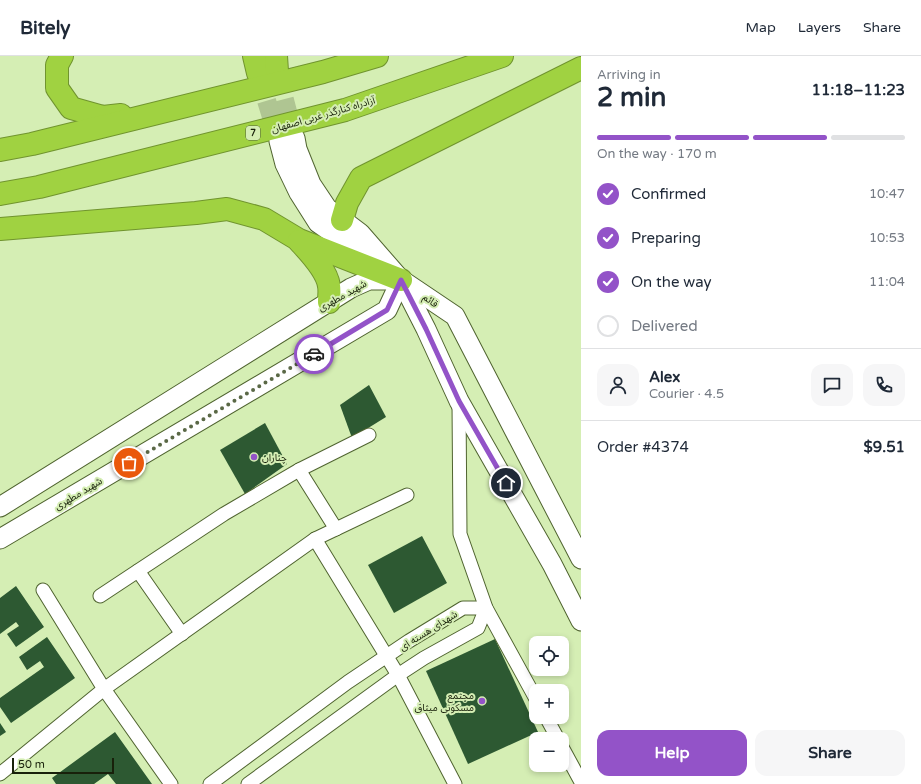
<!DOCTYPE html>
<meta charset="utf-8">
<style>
:root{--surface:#fff;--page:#f6f6f7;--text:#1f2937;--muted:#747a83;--line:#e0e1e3;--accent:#9353c8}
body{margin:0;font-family:"Varela Round","Noto Sans Arabic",sans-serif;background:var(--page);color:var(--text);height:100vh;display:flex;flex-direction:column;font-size:15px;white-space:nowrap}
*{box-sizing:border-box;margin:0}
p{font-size:13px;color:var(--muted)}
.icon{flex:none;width:22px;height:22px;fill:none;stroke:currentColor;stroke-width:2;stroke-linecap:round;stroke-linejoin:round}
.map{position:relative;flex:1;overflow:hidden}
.panel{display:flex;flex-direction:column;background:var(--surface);width:340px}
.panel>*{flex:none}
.buttons{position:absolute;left:529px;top:580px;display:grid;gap:8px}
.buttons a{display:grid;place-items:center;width:40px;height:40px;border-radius:8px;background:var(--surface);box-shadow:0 2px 6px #0003;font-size:20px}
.scale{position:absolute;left:12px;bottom:10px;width:102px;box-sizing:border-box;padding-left:4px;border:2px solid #18200a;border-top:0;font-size:11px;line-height:14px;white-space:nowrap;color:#18200a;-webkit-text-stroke:3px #d5eeb4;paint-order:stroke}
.pin{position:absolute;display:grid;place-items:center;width:34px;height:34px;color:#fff;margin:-17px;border:2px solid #fff;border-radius:50%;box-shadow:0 1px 4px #0007}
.courier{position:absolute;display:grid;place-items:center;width:40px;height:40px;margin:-20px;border:3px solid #9353c8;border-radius:50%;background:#fff;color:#222;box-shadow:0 1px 5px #0007}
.headline em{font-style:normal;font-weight:700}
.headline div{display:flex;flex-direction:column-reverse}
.headline{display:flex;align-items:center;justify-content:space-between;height:68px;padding:0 16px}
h1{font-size:26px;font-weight:700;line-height:30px}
.bar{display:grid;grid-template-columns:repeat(4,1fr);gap:6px 4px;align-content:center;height:48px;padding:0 16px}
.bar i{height:5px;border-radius:3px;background:var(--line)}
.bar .current{background:var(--accent)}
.bar p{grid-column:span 4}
.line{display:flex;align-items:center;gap:10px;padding:0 16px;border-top:1px solid var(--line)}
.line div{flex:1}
.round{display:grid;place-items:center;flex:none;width:42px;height:42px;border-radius:12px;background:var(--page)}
ol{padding:0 16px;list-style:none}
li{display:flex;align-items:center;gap:12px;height:44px}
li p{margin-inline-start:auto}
li .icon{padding:4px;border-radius:50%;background:var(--accent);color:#fff;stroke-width:4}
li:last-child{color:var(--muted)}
li i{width:22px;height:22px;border:2px solid var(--line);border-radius:50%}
.action{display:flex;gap:8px;margin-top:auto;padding:8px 16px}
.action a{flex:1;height:46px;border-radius:12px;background:var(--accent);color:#fff;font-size:16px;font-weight:700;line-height:46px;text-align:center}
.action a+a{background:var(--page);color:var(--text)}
header{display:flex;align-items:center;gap:24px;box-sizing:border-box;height:56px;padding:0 20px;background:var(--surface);border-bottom:1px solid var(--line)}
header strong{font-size:19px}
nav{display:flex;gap:22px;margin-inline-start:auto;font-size:14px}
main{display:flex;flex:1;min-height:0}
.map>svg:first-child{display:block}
.building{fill:#2d5932}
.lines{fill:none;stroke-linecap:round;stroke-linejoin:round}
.secondary-tunnel{stroke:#afc592;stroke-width:19;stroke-dasharray:19 10;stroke-linecap:butt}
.street-casing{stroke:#506430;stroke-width:15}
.secondary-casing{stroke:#506430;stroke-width:21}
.highway-casing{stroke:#70942e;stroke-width:24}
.street{stroke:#fff;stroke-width:13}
.secondary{stroke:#fff;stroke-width:19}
.highway{stroke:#a0d241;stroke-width:22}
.done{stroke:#5a6846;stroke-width:4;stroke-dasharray:0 7.2}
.route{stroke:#9353c8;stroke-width:5}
.poi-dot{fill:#9353c8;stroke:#d5eeb4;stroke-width:1.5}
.labels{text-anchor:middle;stroke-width:4;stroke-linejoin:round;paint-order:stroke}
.shield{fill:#d5eeb4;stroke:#515e3d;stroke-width:1}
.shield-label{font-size:9px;font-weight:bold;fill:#18200a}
.street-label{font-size:10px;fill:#18200a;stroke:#d5eeb4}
.poi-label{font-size:10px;fill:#18200a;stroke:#d5eeb4;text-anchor:start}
</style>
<header>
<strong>Bitely</strong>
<nav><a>Map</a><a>Layers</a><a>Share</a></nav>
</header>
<main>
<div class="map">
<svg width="581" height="728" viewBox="0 0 581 728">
<rect width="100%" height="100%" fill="#d5eeb4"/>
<g class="building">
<path d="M369,329l17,32 -34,21 -12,-33z"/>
<path d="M265,367l22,41 -42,30 -25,-44z"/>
<path d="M422,480l25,47 -53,30 -26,-48z"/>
<path d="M16,530l28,41 -28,20 -9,-13 12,-8 -3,-4 -16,12v-36z"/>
<path d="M47,581l28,41 -64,45 -11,-16v-9l44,-31 -4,-6 -13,9 -8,-13z"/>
<path d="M495,583l43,93 -70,32 -42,-93z"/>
<path d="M0,667l6,9 -6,4z"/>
<path d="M115,676l37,52h-36l-8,-10 -14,10h-38l-4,-6z"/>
</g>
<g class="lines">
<g class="secondary-tunnel">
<path d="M277,15l17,66"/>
<path d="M258,17l21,68"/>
</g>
<defs>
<g id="street">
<path d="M459,347l1,131 26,74 50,91"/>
<path d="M299,414l37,59"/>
<path d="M315,483l83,136 57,109"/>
<path d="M138,515l44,63"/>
<path d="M43,534l61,99 67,95"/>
<path d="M100,540l124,-82 75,-44 70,-35"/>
<path d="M546,661l12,22"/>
<path d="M562,691l19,35"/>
<path d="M0,718l104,-85 211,-150 92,-44"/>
<path d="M210,728l138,-102 61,-41 54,-33h23l-8,20 -54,30 -26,17 -150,109"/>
</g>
<g id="secondary">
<path d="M295,82l2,11 14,35 16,24 33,25 41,47 25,49 33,72 93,163 29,57"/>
<path d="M279,85l6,23 14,29 19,30 59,40"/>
<path d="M403,225l52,35 126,243"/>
<path d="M0,451l351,-219 18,-8h27"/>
<path d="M0,483l387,-229 14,-30"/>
</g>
<g id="highway">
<path d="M62,0l-5,9v23l14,20 32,9 18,-2"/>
<path d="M254,0l4,17"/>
<path d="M276,0l1,15"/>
<path d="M0,94l32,-6 291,-72 54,-16"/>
<path d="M0,138l39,-7 306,-77 157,-54"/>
<path d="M342,164l5,-17 14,-25 220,-110"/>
<path d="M0,173l196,-16 31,-4 37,10 35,21 102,40"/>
<path d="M299,185c10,11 28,29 30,45 1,5 0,11 0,16"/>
</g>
</defs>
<use href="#street" class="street-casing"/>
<use href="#secondary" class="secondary-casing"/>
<use href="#highway" class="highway-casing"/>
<use href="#street" class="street"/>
<use href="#secondary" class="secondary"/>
<use href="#highway" class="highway"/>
</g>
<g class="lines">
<path class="done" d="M129,407l185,-109"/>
<path class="route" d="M314,298l73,-44 14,-30 25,49 33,72 47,82"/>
</g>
<g class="poi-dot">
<circle cx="254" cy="401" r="4"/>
<circle cx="482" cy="645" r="4"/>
</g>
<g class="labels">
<rect class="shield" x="246" y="70" width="14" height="14" rx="3"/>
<g class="shield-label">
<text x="253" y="80">7</text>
</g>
<g class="street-label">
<text transform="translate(323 58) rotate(-16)" y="4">آزادراه کنارگذر غربی اصفهان</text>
<text transform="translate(342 239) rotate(-29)" y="4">شهید مطهری</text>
<text transform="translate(431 244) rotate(35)" y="4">قائم</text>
<text transform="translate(78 437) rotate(-31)" y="4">شهید مطهری</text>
<text transform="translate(428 574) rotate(-32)" y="4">شهدای هسته ای</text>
</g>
<g class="poi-label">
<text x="262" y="405">چناران</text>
<text x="474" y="643" text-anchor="end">مجتمع<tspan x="474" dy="12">مسکونی میثاق</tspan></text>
</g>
</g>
</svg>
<div class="buttons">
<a><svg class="icon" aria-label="locate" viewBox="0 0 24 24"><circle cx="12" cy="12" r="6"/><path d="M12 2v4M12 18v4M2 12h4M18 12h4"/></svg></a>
<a>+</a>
<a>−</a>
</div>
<div class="scale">50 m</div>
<div class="pin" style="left:129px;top:407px;background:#ea580c"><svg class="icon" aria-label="bag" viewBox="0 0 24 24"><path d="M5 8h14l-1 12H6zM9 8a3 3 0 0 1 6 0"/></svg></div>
<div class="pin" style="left:506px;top:427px;background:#1f2937"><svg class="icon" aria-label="home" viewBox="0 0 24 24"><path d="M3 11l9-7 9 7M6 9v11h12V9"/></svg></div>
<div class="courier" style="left:314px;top:298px"><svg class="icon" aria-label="car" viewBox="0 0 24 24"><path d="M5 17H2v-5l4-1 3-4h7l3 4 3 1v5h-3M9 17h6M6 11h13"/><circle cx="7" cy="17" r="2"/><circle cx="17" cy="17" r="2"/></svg></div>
</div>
<section class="panel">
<div class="headline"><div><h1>2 min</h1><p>Arriving in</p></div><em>11:18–11:23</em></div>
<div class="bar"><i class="current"></i><i class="current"></i><i class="current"></i><i></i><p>On the way · 170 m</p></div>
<ol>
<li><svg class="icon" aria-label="check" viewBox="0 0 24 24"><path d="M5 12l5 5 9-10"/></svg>Confirmed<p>10:47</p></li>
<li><svg class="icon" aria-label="check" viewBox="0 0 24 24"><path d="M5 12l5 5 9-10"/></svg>Preparing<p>10:53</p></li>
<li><svg class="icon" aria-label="check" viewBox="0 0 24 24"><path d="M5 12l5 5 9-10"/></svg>On the way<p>11:04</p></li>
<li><i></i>Delivered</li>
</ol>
<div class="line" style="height:72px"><a class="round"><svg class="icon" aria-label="person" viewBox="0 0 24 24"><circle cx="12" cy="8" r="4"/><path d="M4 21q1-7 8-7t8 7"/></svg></a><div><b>Alex</b><p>Courier · 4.5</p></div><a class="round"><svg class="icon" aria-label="chat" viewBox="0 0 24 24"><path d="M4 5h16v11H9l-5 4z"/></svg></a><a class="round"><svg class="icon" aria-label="phone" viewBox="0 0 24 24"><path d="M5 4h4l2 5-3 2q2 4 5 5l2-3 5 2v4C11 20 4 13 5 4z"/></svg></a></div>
<div class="line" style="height:52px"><div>Order #4374</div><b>$9.51</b></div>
<div class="action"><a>Help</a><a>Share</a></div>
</section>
</main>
